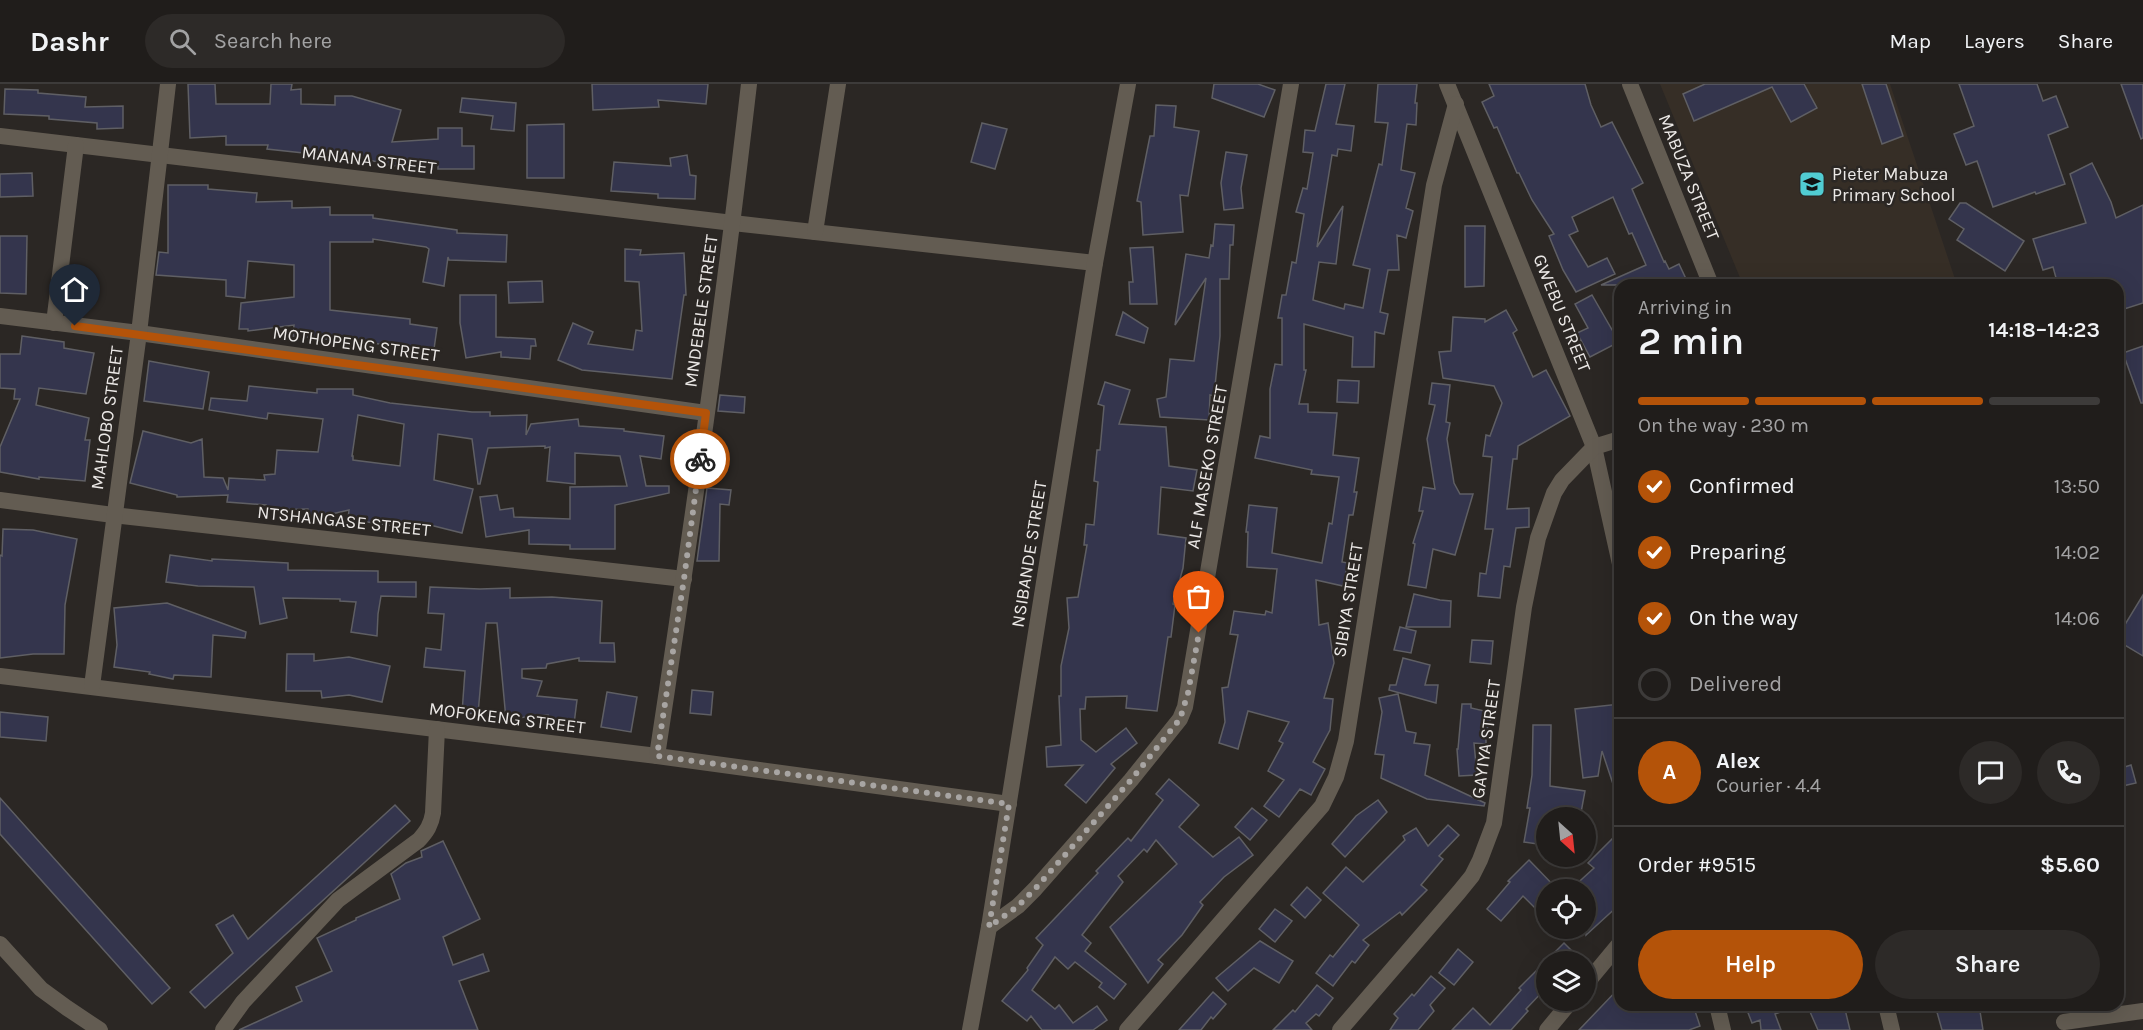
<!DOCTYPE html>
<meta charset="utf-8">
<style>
:root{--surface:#201d1b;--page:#2d2a28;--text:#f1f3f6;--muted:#a2a2a3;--line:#3d3b3a;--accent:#b45309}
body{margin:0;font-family:Karla,sans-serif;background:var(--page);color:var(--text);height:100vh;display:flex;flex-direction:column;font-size:22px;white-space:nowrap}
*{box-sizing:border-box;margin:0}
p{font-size:20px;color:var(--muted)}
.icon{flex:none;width:33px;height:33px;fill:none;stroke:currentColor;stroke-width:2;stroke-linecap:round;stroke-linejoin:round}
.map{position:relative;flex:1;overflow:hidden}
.details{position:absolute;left:1614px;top:195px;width:510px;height:732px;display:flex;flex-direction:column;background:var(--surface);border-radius:18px;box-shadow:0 6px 24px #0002,0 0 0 2px var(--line)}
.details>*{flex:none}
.needle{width:39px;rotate:153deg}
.controls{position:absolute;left:1536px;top:723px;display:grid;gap:12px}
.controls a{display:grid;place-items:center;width:60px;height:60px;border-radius:50%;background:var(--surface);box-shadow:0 6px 24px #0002,0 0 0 2px var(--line);font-size:30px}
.pin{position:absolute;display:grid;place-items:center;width:51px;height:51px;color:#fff;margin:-62px -26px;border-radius:50% 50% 50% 0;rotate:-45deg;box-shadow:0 0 6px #0007}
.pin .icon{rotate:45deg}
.courier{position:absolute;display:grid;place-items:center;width:60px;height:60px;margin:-30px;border:4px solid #b45309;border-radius:50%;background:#fff;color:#222;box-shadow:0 2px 8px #0007}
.overview em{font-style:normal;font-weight:600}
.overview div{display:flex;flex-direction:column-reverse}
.overview{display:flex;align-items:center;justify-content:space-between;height:102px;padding:0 24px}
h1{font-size:39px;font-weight:600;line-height:45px}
.bar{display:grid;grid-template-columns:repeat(4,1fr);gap:9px 6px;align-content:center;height:72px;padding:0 24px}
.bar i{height:8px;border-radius:4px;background:var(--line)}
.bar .selected{background:var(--accent)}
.bar p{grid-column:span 4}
.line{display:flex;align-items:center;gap:15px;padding:0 24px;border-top:2px solid var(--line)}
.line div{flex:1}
.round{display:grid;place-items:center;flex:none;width:63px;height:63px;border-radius:32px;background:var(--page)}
ol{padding:0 24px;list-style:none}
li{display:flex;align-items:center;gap:18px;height:66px}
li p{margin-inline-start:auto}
li .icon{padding:6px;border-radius:50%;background:var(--accent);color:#fff;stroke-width:4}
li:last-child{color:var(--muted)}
li i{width:33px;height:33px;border:3px solid var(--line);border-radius:50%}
.primary-button{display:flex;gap:12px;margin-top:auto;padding:12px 24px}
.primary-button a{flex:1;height:69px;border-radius:36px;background:var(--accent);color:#fff;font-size:24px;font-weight:600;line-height:69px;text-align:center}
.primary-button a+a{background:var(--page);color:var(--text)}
header{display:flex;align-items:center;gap:36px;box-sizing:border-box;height:84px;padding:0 30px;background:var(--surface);border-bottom:2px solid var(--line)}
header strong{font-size:28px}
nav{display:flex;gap:33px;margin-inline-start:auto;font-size:21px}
.search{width:420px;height:54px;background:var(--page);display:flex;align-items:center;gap:15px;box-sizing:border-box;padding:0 21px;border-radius:33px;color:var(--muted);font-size:22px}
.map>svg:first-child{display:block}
.built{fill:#362e26}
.building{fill:#34354d;stroke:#5f5f64;stroke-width:1.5;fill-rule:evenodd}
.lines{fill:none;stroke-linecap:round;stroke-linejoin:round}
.minor{stroke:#635c52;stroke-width:16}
.done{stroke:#a8a5a3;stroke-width:6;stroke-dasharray:0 10.8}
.route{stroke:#b45309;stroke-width:8}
.labels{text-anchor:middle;stroke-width:5;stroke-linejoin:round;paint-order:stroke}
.street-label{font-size:18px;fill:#ece9e7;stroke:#2b2724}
.poi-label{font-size:18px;fill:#ece9e7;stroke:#2b2724;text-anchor:start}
</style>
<header>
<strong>Dashr</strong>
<div class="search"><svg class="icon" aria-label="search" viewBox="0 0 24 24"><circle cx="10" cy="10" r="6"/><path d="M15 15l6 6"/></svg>Search here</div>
<nav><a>Map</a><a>Layers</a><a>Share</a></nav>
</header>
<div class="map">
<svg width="2143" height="946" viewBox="0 0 2143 946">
<rect width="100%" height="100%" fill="#2b2724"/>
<path class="built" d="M1660,0h230l67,201h-214z"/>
<g class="building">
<path d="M188,0h27l1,20h54l1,-20h21l-1,6 10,-1v15l34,1v-9h17l49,14 -9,32 46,-3v-11h24v18h12v23h-36v-6l-46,3 -41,-11 -38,-1 -46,-5 1,-4h-42v-9l-36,2z"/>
<path d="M592,0h116l-2,20 -48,-4 1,7 -66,3z"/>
<path d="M1214,0h44l17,6 -11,27 -52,-19z"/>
<path d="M1326,0h19l-9,40 18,2 -3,25 -13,-2 -1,7 -5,-1 -15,92 26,-41 -7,58 -17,-2 -6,38 31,9 1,-5 18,4 7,-39 -17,-4 26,-101 3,1 6,-42 -13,-1 3,-38h39l-2,19h2l-1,22 -9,-1 -6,46 14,3 -9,35 7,3 -7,27 -9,-3 2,35h-11l-8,42 8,2 -4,20 -9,-2 -1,35h-22l1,-30 -49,-13v46h2l-7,34h9v8l29,1 -4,42 26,3 -5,34h3l-4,23h-4l-7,47 6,1 -5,23 -27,-6 3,45 9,-2 6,40 -10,35 9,1 -3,31 -17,32 12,7 -14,26 -11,-6 -21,28 -15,-11 20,-26 -16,-9 15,-28 -4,-2 10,-19 -41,-11 -10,38 -19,-6 6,-21 -3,-34 6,-1 10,-52 -8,-1 4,-23 31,4 1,-4 6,2 5,-44 -30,-2 1,-35h-2l3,-27 28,3 -5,45 50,10 7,-40 3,1 7,-47 -28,-3 1,-4 -57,-12 5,-22 10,2v-49l5,-25 7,1v-47h-4l4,-23h4l6,-33 4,1 8,-49 -8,-2 7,-24 4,1 6,-36 -10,-1 2,-22 10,1z"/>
<path d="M1489,0h96l6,21 10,22 11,-5 31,61 -11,6 32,73 1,-1 4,8 10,-5 8,17 -8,4h-78l45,-20 -14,-32 -3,1 -16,-37 -41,20 6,14 -9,4 19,32 19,-9 8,16 -39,18 -13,-22 -14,-34 5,-2 -22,-34 -13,-27h-2l-20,-46 -3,1 -12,-26 12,-6z"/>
<path d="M1705,0h99l13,24 -26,14 -19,-35 -78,34 -11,-27z"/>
<path d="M1862,0h24l17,52 -21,8z"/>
<path d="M1959,0h78l6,17 13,-5 12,31 -20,8 17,49 -29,10 -1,-2 -42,15 -16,-46 -11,4 -12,-31 20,-8z"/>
<path d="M2121,0h22v54l-2,1z"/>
<path d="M5,5l33,1v3l48,4 -1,10 38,-1v22l-26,1v-6l-48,-4v-3l-45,-2z"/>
<path d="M462,14l54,5 -2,28 -23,-2 2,-13 -33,-4z"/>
<path d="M1156,21l20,1 -2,21 25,4 -11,65 -8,-1 3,37 -40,3 -2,-33 -4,-1 13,-65h4z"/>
<path d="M982,39l25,6 -12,40 -24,-7z"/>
<path d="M564,40v54h-37v-53z"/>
<path d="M1226,68l21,3 -6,33 2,20 -19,2 -3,-27z"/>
<path d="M687,71l3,20 6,1 -1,23 -37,-1v-4l-47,-3 3,-29 57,4 -1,-8z"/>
<path d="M2092,79l19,39 5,16 27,-13v98l-25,8v-26h-60l-5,-18 -10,3 -10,-31 53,-16 -16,-49z"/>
<path d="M32,89l1,23 -33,1v-23z"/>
<path d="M168,101h40v4l49,4 -1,9 36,-1v7l38,-1v8h43v3l84,12v3l50,2 -1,27 -57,-2 -1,-3 -4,29 -21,-4 6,-33 -3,-2 -53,-8v3h-43v68l80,9v5l27,4 -3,21 -141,-13 1,-11 -46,6v-2h-9l2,-26 53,-6v-32l-46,-4 -3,37 -19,-2v-16l-70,-5 3,-23 9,1z"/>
<path d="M1960,119h6l58,38 -19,30 -48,-31 7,-11 -15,-10z"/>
<path d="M1215,140l19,1 -1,20h-3l-1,34h-9v57l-6,60 -4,-1 -1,25 -49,-3 -3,-18 9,-2 4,-38 24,2 12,-83 -31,47 11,-71 23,4 2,-13 2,1z"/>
<path d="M1465,142h20l-1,60 -19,1z"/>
<path d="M0,152h27l-1,58 -26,-1z"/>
<path d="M1153,163l4,57h-27l-1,-22h4l-3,-34z"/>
<path d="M625,165l16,1 -1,5 44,-2 2,42h-2l-12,84 -90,-9 -24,-10 15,-37 20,9 -5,12 45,6 3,-20 6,1 -3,-49 -14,-1z"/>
<path d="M542,197l1,21 -34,1 -1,-21z"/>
<path d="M460,211h36v42l39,2 1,7h-5l-1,13 -29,-2v-5l-35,6 -6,-35z"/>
<path d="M1592,211l27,47 -29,15 -13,-24 11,-5 -13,-24z"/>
<path d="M1506,226l11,20 -4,3 20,44 13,-7 24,46 -52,30 -1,13h-4l-6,50 22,-1v19l-13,1 -6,39 -6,-1 -4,32 -22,-2 2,-23 6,1 7,-45h-8l7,-72 -9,-1 3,-21 4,1 12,-33 -8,-17 -51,-8 -4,-26 12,-1 2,-34 32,2v3z"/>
<path d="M1123,228l25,16 -4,15 -28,-8z"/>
<path d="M22,252l42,6v6l30,5 -8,41 -47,-6 -3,17 53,13 -4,22h5l-5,41 -46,-4v2l-39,-7v-25l20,-48h-6l1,-10 -15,-1v-34h20z"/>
<path d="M2143,262v57h-2l-18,-50z"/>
<path d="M149,277l60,11 -6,37 -59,-8z"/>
<path d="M1338,296l21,1 -1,22 -21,-1z"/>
<path d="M1105,298l25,8 -11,34 47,3 3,39 28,4 -4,21 -32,-4 -3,47 28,4 -3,30 -10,36 2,1 -4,32h-3l-11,74 -31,-3 1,-12 -41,1 -1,12h-5l1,31 15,12 30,-24 11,15 -26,21 4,4 -29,35 -21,-18 18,-20 -36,2 -1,-20 15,-2 -2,-49h2v-30l8,-38 -2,-30 11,-1 9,-52h-3l2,-21 8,1 4,-43 -4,-1 3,-31h3l4,-44 -6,-2z"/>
<path d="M1432,299l18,2 -4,37 4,1 -3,16 7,44 6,11h13l-18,61 -22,-6 -7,39 -18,-3 7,-41 -2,-1 10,-32h-4l4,-24 12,2 -8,-50 8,-34 -6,-1z"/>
<path d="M249,302l68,7v-4h36v6l37,8 82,9h18v4l37,-1 -1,20 5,-11 47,-5 1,7 45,3v2l40,5 -3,23 -21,-3 6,30h23v7l-54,12v44h-45v-4l-41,-1v-14l-43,7 -6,-40 17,-2 3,15 13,-2 1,9 56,2v-32l57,-1 -7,-30 -45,-3v31l-28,-3 3,-34 -5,1v-2l-57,2 -8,36h-2l-6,-45 -34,-5 -4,46 39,9 -11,44 -32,-8 -36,1 -46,-7 1,-9 -39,9 -2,-10 -42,1v-5l-39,-3 1,-7 -51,2v-2l-47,-12 13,-52 48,12 11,-4 2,38 19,1 5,12 1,-12 36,2 -1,-5 11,-1 2,-24 41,2 5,-33 -55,-6 -1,6 -58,-9 2,-12 36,3zM358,331l46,9 -4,42 -47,-6v-4h-1z"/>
<path d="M720,311l25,2 -1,16 -26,-2z"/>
<path d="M707,404l24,2 -2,15 -9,-1 -1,57h-22z"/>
<path d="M3,445l30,1 44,9 -12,66 -1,49h-31l-33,4v-103l2,1z"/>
<path d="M170,471l42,6v-2l76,4v7l90,1v11h38v15l-35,-1 -3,18 -1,22 -26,-4 5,-30 -16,-1v-2l-57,-1 4,20 -27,6 -6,-37 -56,-1 -32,-4z"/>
<path d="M430,503l50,2 30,-1v10l42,-1 50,4 -2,42h14l1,19 -36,-1v-3l-32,6 -1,4 -24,1v9l20,3 -5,15 40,4 -3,24 -27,-2 1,-7 -42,4 -9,-96h-11l-8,91 -16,-1 3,-42 -41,-4 2,-19 15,2 3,-36 -16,-1z"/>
<path d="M1414,510l26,6 11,1 -1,26h-44z"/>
<path d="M2143,511v61l-25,-15v-5z"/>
<path d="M167,519l79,29 -1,6 -32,-3 -2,42 -37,-2 -1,4 -24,-5 1,-2 -36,-5 3,-22 -3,-37z"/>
<path d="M1400,543l16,4 -5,22 -17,-3z"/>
<path d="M1472,556l21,1 -2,23 -21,-2z"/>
<path d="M287,570h27v7l35,-4 41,9 -8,36 -33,-7 -27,3 -1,-7h-35z"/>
<path d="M1403,574l27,7 -5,20h13l-2,18 -47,-13 1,-5h6z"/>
<path d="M692,606l21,2 -2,23 -21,-2z"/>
<path d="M607,608l30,5 -6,35 -30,-5z"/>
<path d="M1398,610l8,37 10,2 -2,10 16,2 -5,30 60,28 -1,3 -57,-7 -46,-21 3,-23 -9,-1 7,-42 -3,-14z"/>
<path d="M1462,620h9v4l22,5 -7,19v12l-12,-1 3,32 -18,1 -2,-27h1z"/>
<path d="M1620,620v91l-3,1 -15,-45 -4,25 -15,2 -8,-69z"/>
<path d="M0,628l48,5 -2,24 -46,-4z"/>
<path d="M1533,641h18l-1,61 35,5 -5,27h-34l-2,27 -20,-3 6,-34h-3l5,-33z"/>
<path d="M2131,681l5,18 -18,4v-18z"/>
<path d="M1169,695l30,26 -20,22 34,30 26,-20 14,18 -29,22 -24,25 3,3 -21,30 -24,25 5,4 -15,19 -38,-56 67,-63 -21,-24 -9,12 -3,-3 -26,27 5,6 -41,53 9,8 -6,8 41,33 -12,15 -15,-12 3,-4 -27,-21 -7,7 -13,-12 -23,33 23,19 4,-4 14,18 24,-17 10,14 -14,10h-51l-11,-14 -4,5 -25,-20 26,-31 -1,-2 16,-23 -7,-7 62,-65 -2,-2 32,-33 3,3 32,-41 -7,-6z"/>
<path d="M0,714l170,190 -18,16 -152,-170z"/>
<path d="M1378,716l9,12 -42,45 -13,-13 24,-28z"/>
<path d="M395,721l15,16 -205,187 -15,-16 43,-39 -17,-28 17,-10 15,24z"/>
<path d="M1252,724l15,12 -17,20 -15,-13z"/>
<path d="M1448,741l11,10 -20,21 4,3 -22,26 6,5 -25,25 -2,-3 -37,28 6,5 -14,18 -3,-2 -19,25 -17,-13 14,-18 3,2 26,-32 -36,-32 23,-26 17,15 42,-42 -2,-4 13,-8 12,18z"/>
<path d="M1620,747v73l-34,31v-45h-16l24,-22 -6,-5z"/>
<path d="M443,757l37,78 -37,18 10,28 30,-11 6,17 -30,10 19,49h-239l63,-29 -6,-14 36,-16 -15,-33 39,-18v-2l44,-19 -9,-25 15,-11 16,-6 -1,-6z"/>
<path d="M1529,776l29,30h-12v10l-9,10 -14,-14 -22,25 -14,-12 23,-27 -2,-1z"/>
<path d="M1307,803l14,13 -16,18 -14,-13z"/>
<path d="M1275,825l17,12 -17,21 -16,-13z"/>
<path d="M1260,857l33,20 -14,22 -25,-15 -26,23 -12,-13z"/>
<path d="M1564,859l19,19h-37v26l-20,21 2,2 -17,19h-59l21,-22 17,17 31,-35 -2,-2z"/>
<path d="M1458,865l15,13 -19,23 -15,-12z"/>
<path d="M1431,892l14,12 -15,17 4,6 -16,19h-28l8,-12 -4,-4 18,-20 2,2z"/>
<path d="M1317,901l16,13 -14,18 -3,-2 -10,9 6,7h-39l20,-20 2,2z"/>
<path d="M1620,903v18h73l7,21 -11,4h-110z"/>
<path d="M1213,908l13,12 -13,15 -2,-2 -10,13h-22z"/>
<path d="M1745,921h51v1l-21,8 6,16h-20l-1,-10 -8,3z"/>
<path d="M1807,921h37l6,25h-32z"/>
<path d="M1935,921h44l4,25h-41z"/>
</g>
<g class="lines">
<g class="minor">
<path d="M1447,0l147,363 26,117"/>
<path d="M1630,0l81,201"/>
<path d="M0,52l733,87 362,40"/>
<path d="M815,148l23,-148"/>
<path d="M0,232l139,17 567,80"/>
<path d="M54,239l22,-178"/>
<path d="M0,416l113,15 571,64"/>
<path d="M0,592l657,80 352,48"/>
<path d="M92,602l47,-353 29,-249"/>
<path d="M657,672c34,-223 66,-447 92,-672"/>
<path d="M989,843l29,-21 17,-17 96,-109 49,-61 5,-12 106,-623"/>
<path d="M0,860l41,45 26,19 33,22"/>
<path d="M1586,900l34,-41"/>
<path d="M1717,921l6,25"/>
<path d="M1886,921l6,25"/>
<path d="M2064,938l79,-11"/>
<path d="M223,946l20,-28 95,-102 81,-60c8,-9 12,-15 14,-27l4,-84"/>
<path d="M970,946l19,-103 106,-664 33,-179"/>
<path d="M1127,946l195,-224 14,-29 10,-36 88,-556 22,-81"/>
<path d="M1340,946l119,-138 13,-16 8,-16 14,-37 30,-216 14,-69 16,-45 8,-13 32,-33 26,-8"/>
<path d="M1547,946l25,-30"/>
</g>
</g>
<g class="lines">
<path class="done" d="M700,375l-16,120 -27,177 352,48 -20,123 29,-21 17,-17 96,-109 49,-61 8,-26 11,-60"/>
<path class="route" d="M75,242l631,87 -6,46"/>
</g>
<defs>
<symbol id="school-square" viewBox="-11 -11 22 22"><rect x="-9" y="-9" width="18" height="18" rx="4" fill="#51ccd2" stroke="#2b2724"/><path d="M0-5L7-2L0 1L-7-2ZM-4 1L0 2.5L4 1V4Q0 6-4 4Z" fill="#111"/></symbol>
</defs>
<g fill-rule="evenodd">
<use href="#school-square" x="1797" y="85" width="30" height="30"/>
</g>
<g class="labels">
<g class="street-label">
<text transform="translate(369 76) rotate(7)" y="6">MANANA STREET</text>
<text transform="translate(1689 93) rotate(68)" y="6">MABUZA STREET</text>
<text transform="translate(701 227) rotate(-82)" y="6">MNDEBELE STREET</text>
<text transform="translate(1562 229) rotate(68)" y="6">GWEBU STREET</text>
<text transform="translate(356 260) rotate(8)" y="6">MOTHOPENG STREET</text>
<text transform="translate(107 334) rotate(-82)" y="6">MAHLOBO STREET</text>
<text transform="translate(1207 383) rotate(-80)" y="6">ALF MASEKO STREET</text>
<text transform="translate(344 437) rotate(6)" y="6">NTSHANGASE STREET</text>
<text transform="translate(1029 470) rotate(-81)" y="6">NSIBANDE STREET</text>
<text transform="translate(1348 516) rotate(-81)" y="6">SIBIYA STREET</text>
<text transform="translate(507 634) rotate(7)" y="6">MOFOKENG STREET</text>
<text transform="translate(1486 655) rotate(-82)" y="6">GAYIYA STREET</text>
</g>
<g class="poi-label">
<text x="1832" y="96">Pieter Mabuza<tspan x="1832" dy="21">Primary School</tspan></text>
</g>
</g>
</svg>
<div class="controls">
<a><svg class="needle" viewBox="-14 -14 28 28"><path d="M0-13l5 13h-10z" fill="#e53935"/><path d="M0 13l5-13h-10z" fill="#a2a2a3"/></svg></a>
<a><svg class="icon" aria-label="locate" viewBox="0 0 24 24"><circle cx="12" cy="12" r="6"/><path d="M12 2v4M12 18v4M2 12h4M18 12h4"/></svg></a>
<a><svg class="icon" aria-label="layers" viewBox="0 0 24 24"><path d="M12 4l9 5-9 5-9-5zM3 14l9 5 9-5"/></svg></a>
</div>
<div class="pin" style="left:1199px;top:549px;background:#ea580c"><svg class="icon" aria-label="bag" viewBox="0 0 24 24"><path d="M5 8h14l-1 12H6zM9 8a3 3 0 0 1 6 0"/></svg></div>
<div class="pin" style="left:75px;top:242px;background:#1f2937"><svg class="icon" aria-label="home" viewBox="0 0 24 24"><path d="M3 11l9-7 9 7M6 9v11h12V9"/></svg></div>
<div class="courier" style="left:700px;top:375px"><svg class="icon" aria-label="bike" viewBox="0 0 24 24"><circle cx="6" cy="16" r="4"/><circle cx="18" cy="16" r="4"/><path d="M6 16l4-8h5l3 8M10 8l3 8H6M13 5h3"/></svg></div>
<section class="details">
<div class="overview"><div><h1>2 min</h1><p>Arriving in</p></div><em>14:18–14:23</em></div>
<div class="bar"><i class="selected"></i><i class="selected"></i><i class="selected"></i><i></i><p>On the way · 230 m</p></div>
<ol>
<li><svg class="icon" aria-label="check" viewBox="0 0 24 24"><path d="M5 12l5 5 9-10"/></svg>Confirmed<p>13:50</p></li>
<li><svg class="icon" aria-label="check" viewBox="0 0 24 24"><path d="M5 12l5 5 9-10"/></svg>Preparing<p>14:02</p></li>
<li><svg class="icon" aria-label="check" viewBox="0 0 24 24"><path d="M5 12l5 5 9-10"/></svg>On the way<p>14:06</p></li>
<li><i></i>Delivered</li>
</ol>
<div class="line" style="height:108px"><b class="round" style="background:var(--accent);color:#fff">A</b><div><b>Alex</b><p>Courier · 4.4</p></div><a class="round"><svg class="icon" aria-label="chat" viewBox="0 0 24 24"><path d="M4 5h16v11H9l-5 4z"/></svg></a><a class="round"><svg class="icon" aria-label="phone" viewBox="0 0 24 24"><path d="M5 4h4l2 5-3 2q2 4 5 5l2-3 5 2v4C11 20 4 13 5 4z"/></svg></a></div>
<div class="line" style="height:78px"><div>Order #9515</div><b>$5.60</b></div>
<div class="primary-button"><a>Help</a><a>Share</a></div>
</section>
</div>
